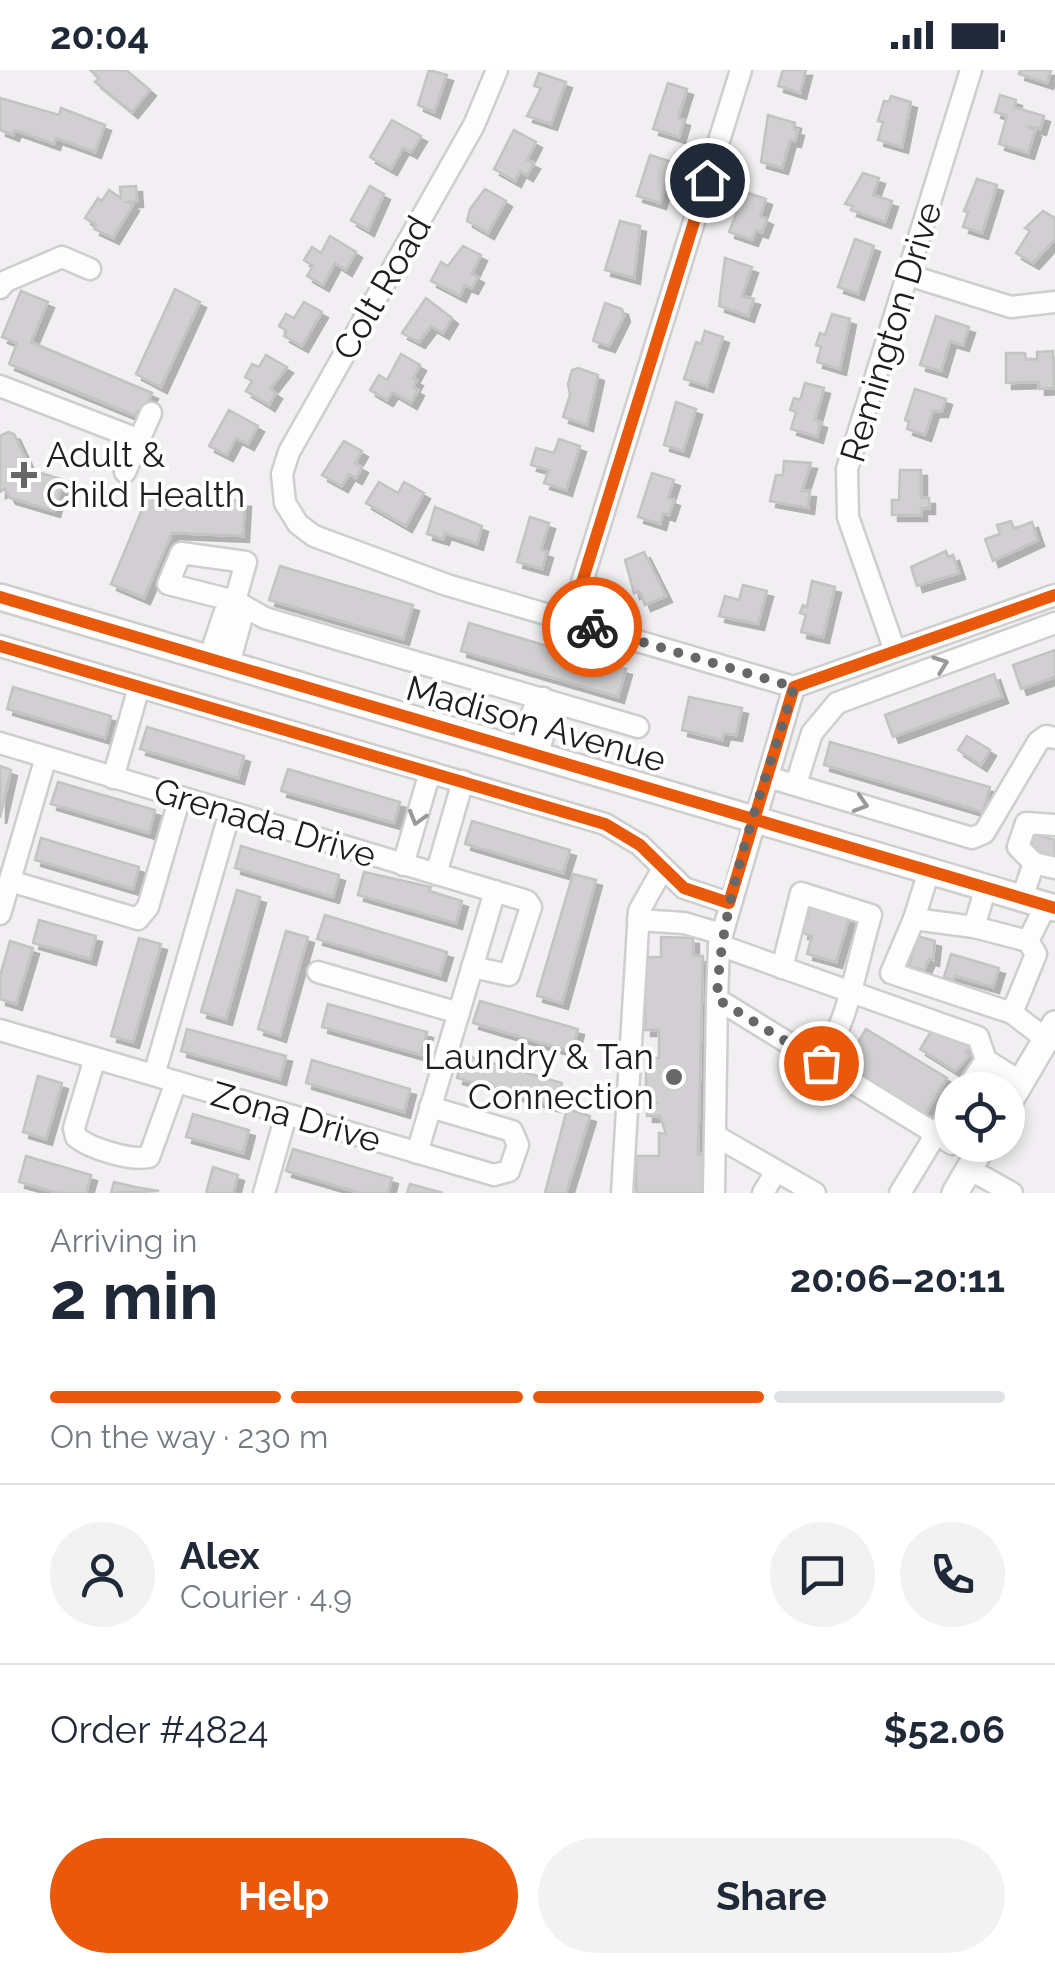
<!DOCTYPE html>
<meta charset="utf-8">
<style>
:root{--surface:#fff;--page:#f2f2f3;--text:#1f2937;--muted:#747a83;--line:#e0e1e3;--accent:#ea580c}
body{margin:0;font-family:Raleway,sans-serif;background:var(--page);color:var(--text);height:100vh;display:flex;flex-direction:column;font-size:38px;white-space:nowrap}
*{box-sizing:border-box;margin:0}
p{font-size:32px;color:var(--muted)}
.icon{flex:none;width:55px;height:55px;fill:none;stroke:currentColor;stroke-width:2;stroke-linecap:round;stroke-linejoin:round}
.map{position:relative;height:1123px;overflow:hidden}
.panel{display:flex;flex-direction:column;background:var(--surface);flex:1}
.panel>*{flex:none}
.tools{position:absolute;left:935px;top:1002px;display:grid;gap:20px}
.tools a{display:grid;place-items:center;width:90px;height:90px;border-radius:50%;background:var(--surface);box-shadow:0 5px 15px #0003;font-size:50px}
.pin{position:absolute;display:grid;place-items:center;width:85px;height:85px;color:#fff;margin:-42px;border:5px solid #fff;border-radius:50%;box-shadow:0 2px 10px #0007}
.courier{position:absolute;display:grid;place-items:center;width:100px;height:100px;margin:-50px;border:8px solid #ea580c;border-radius:50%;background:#fff;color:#222;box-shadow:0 2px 12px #0007}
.summary em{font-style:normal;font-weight:700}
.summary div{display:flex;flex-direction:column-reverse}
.summary{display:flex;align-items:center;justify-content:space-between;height:170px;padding:0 50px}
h1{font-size:65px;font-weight:700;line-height:75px}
.bar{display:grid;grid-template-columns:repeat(4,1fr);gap:15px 10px;align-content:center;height:120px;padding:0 50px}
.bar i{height:12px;border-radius:8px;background:var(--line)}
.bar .active{background:var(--accent)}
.bar p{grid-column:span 4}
.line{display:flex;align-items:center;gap:25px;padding:0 50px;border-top:2px solid var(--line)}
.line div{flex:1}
.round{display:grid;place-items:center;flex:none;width:105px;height:105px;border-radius:52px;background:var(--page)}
.primary-button{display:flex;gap:20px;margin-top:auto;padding:20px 50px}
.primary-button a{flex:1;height:115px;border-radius:60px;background:var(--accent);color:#fff;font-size:40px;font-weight:700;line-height:115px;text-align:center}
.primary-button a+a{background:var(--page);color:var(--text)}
.status{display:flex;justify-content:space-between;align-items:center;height:70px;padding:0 50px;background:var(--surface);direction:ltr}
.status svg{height:28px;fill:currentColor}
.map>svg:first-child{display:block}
.building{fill:#d1cfd1;stroke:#c4c2c4;stroke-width:2.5;filter:url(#shadow)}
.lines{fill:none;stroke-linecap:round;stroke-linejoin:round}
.minor-casing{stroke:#cfcdcf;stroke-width:25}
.major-casing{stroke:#cfcdcf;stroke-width:30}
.minor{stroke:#fdfdfd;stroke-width:20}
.major{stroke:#fdfdfd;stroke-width:25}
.cycleway-casing{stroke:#fff;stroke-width:19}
.cycleway{stroke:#e8590c;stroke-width:12}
.oneway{stroke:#999}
.done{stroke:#686768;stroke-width:10;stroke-dasharray:0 18}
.route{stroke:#ea580c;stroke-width:12}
.poi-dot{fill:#686768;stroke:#fff;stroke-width:4}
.labels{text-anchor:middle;stroke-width:8;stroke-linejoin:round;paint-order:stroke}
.street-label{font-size:35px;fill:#1f1e1f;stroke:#fff}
.poi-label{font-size:35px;fill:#1f1e1f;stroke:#fff;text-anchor:start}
</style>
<div class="status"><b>20:04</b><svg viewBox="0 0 49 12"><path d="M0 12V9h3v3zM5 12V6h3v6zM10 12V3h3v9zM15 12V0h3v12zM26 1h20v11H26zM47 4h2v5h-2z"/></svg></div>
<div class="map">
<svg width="1055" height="1123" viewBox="0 0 1055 1123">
<defs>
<filter id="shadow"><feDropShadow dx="6" dy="6" stdDeviation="0" flood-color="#0004"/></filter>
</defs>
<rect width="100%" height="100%" fill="#f1eff1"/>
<g class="building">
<path d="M90,0h36l24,20 -18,22 -37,-30 4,-4z"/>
<path d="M429,0l18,5 -13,37 -16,-7z"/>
<path d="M783,0h23l-6,23 -22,-7z"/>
<path d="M1020,0h31l-4,13 -28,-9z"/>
<path d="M539,3l27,9 -15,42 -24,-8 14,-28 -7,-2z"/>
<path d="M668,13l19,6 -9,29 6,2 -5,17 -26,-8z"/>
<path d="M1000,25l16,5 -2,7 30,9 -4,13 -12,-3 7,5 -7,22 -29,-9 8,-28 -12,-4z"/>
<path d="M891,26l20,6 -9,45 -24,-7 5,-18 -5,-1 6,-20 5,1z"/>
<path d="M0,28l59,17 2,-7 44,17 -10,27 -39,-14 -2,6 -39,-14 -2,5 -13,-5z"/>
<path d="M768,45l27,8 -1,6 4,1 -3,11 -5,-1 -8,28 -21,-6z"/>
<path d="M392,50l29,16 -10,16 -8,-4 -12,21 -21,-12z"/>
<path d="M514,60l22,12 -9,18 7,3 -7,12 -7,-4 -5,10 -21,-12z"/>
<path d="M650,85l22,7 -12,41 -23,-7z"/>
<path d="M863,103l16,5 -6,17 19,6 -7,21 -34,-12 2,-4 -8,-2z"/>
<path d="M977,109l20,6 -15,48 -19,-6 5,-15 -4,-1z"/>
<path d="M136,116l1,15 -10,1 6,3 -20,33 -19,-9 2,-4 -11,-7 13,-20 4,3 7,-11 12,8 -1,-11z"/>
<path d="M370,116l14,8 -16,36 -17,-10z"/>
<path d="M485,119l21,12 -18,32 -21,-12 3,-12z"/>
<path d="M745,122l21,7 -6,17 7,3 -5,13 -6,-2 -4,10 -23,-8z"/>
<path d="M1043,141l12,7v21l-22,24 -17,-10 14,-22 -5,-3z"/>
<path d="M620,151l20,5 -6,52 -29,-8z"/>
<path d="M330,166l26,16 -10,18 -11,-7 -12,22 -16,-9 6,-10 -9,-6 8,-13 9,6z"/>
<path d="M855,169l19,7 -16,48 -20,-7z"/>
<path d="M463,176l18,9 -9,19 6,3 -6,11 -7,-3 -5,11 -29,-15 10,-19 7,4z"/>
<path d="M725,188l27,9 -10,29 12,3 -6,17 -29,-10z"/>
<path d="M175,219l25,13 -39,85 -25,-13z"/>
<path d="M21,221l27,11 -17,40 121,51 -8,20 -6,-2 -2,5 -127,-52 8,-21 -15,-6z"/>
<path d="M426,228l26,20 -9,15 -12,-7 -12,16 -17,-9z"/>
<path d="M304,232l18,10 -20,34 -18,-10 3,-5 -8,-5 7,-12 8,4z"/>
<path d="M605,233l17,6 2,7 -15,30 -16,-5z"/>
<path d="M832,244l18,5 -10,50 -23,-7 4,-15 -5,-2 4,-12 5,2z"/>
<path d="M936,246l33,11 -6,18 -13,-4 -9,30 -21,-6z"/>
<path d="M705,261l18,6 -16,49 -23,-7 12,-37 5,2z"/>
<path d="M1053,281l1,37 -15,1v-7l-33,1v-30h19l1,7 11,-1v-7z"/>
<path d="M401,284l19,11 -7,13 4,2 -4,7 5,3 -7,13 -19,-11 -5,8 -17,-10 9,-15 8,5z"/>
<path d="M266,285l21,12 -17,22 6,4 -7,12 -23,-14 6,-10 -7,-4 7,-13 7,3z"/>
<path d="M578,298l20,7 -11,50 -24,-8 7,-22 -2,-11 4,-14z"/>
<path d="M805,313l19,5 -9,32 6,2 -4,15 -26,-8 5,-17 -6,-2 4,-12 6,2z"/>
<path d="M915,319l31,10 -4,12h-9l-8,24 -18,-6 2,-7 -4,-2z"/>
<path d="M676,332l20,7 -13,42 -19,-6z"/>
<path d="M229,340l29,16 -10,18 -12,-6 -9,17 -18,-9z"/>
<path d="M8,362l6,2 17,36 33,10 -10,31 -44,-13 -5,-9 -5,3v-56z"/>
<path d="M559,369l21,7 -14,44 -22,-7 5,-13 -18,-5 5,-17 18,5z"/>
<path d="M344,371l18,10 -7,12 7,4 -6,11 -7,-4 -7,12 -20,-11z"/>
<path d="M784,391l27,2 -9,28h8l-2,17 -38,-7 6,-26h7z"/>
<path d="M900,400h21v28h8v10h-8v7h-29v-15h7z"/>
<path d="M652,403l22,7 -6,18 6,2 -5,15 -6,-2 -3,11 -22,-7z"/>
<path d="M379,412l19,11 6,-11 20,11 -18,33 -40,-23z"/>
<path d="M148,425l97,6 -2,35 -71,-3 -28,65 -33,-14z"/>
<path d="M435,437l47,19 -5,18 -32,-11 -2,6 -16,-5z"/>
<path d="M530,447l19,6 -8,27 6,2 -5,17 -25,-7z"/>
<path d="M1011,451l3,8 18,-7 6,18 -45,21 -8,-22 15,-5 -3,-9z"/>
<path d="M946,481l2,6 5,-2 6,18 -42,13 -6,-19z"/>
<path d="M644,482l22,44 -21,9 -6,-14 -5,2 -9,-33z"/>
<path d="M280,496l133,39 -10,34 -134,-39z"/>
<path d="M812,511l23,6 -12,50 -22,-5 5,-17 -6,-2 3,-8 4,2z"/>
<path d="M743,515l24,6 -9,33 -39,-8 6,-20 14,4z"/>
<path d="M469,553l157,46 -8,28 -157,-46z"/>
<path d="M1055,580v27l-34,12 -8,-24z"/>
<path d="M994,604l8,23 -109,40 -8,-22z"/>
<path d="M13,617l98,29 -6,22 -98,-29z"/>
<path d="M689,627l53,11 -6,27 -12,-2 -2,7 -40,-10z"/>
<path d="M147,657l97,29 -6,22 -98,-29z"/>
<path d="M967,666l23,14 -9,15 -23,-15z"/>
<path d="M830,672l160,45 -7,25 -159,-47z"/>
<path d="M0,696l11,4 -11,48z"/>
<path d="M288,699l112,33 -6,21 -113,-32z"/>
<path d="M58,712l97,28 -6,23 -98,-29z"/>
<path d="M472,751l98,29 -7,23 -98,-29z"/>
<path d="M1034,764l21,6v17l-25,-7z"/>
<path d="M41,768l98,29 -6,22 -98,-29z"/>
<path d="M241,776l98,29 -6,22 -98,-29z"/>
<path d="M364,802l67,15 -2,4 33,10 -6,22 -98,-28z"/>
<path d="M573,804l23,6 -34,123 -25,-7z"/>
<path d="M237,820l23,7 -34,122 -25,-7z"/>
<path d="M811,833l39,12 -14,47 -29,-8 5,-18 -10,-3z"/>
<path d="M325,845l122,37 -7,23 -123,-36z"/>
<path d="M39,850l57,16 -6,23 -57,-16z"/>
<path d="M286,861l22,6 -28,99 -22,-7z"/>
<path d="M917,866l18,5 -2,19 -4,-1 -5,11 -15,-4z"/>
<path d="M661,867l32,1v18h10l-5,198h5v39h-67v-37h23v-23l7,1 -6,-18h-13v-13h12l-13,-3v-42h13v-28h-14v-73h16z"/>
<path d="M139,868l22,6 -28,98 -22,-6z"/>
<path d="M10,871l23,7 -17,56 -16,-5v-23z"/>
<path d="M951,884l48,14 -6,19 -38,-11 -2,4 -9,-3z"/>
<path d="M480,931l98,28 -6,23 -99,-29z"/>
<path d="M328,934l99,28 -6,23 -99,-28z"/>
<path d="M934,957l36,20 -4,6 4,2 -15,16 -35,-22z"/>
<path d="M187,959l99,27 -6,23 -99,-28z"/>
<path d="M866,959l81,49 -22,37 -81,-50z"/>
<path d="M464,985l98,28 -7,23 -98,-28z"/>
<path d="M312,990l98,29 -6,23 -98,-29z"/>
<path d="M38,1006l24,7 -16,56 -23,-7z"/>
<path d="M567,1039l23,7 -24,77h-21z"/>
<path d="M193,1044l56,16 -6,23 -57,-16z"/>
<path d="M293,1079l99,29 -4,15h-28l-74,-22z"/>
<path d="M26,1086l65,19 -5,18h-28l-39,-11z"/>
<path d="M213,1097l25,8 -5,18h-27z"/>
<path d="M114,1112l21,5 24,4 -48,2z"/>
<path d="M410,1114l33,9h-36z"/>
</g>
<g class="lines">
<defs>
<g id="minor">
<path d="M497,0l-23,55 -185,327 -7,22 3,29 13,21 16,12 133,49 347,102"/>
<path d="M908,205l103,32 44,-5"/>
<path d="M0,218l6,-7 56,-24 28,12"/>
<path d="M0,316l140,54"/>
<path d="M125,402l26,-59"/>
<path d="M235,531l11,-39 -65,-9 -13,31 67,17 30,17 373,109"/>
<path d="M570,551l171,-551"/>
<path d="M0,576l605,178 35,21 44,43 45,15"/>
<path d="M895,581l-47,-134 -1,-48 124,-399"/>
<path d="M209,589l15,-45 11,-13 7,16 -13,47"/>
<path d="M0,673l527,158 4,6 -22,68 -37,-8"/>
<path d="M521,680l12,-39 10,-13"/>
<path d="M538,685l11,-41 -6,-16"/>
<path d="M768,707l204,61 12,-5 54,-91 8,-6 9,2"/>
<path d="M113,708l26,-91"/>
<path d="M796,714l16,-51 25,-30 218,-80"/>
<path d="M1034,793l-16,-16 8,-24 29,2"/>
<path d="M403,795l27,-93"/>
<path d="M929,801l-15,48 60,8 12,-40"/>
<path d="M436,804l27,-93"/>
<path d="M10,811l128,38 10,-12 32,-110"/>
<path d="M1022,828l12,-35 21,5"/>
<path d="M0,844l46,-157"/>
<path d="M914,849l-23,54 121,40"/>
<path d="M638,850l46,3 38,11"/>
<path d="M974,857l54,14 18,-36"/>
<path d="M1028,871l8,13 -24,59 34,26"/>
<path d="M719,875l-2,54 219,135 -36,59"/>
<path d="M782,898l19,-75 70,22c-15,50 -22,105 -50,148"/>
<path d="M318,902l141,41"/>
<path d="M0,960l494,145 15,-4 9,-26 -6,-14 -82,-24"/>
<path d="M95,988l-21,70 2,9c15,12 55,24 73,20l27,-75"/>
<path d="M154,1005l76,-263"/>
<path d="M1021,1012l-35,-22 -8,-23 -259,-92 75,-258 261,-92"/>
<path d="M966,1020l20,-30"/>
<path d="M952,1040l-16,24 16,10"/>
<path d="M716,1066l99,57"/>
<path d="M417,1083l78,-262"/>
<path d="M969,1099l43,24"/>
<path d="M264,1123l22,-78"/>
<path d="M622,1123l17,-282 23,-41"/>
<path d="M714,1123l3,-194"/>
<path d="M763,1123l13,-22"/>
</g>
<g id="major">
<path d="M0,527l1055,311"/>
<path d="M1008,1034l47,-80"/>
<path d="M955,1123l28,-48"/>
</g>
</defs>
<use href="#minor" class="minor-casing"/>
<use href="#major" class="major-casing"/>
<use href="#minor" class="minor"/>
<use href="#major" class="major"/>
<defs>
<g id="cycleway">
<path d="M0,527l1055,311"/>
<path d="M0,576l605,178 35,21 44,43 45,15 65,-216 261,-92"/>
</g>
</defs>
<use href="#cycleway" class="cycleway-casing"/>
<use href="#cycleway" class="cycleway"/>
</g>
<defs><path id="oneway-chevron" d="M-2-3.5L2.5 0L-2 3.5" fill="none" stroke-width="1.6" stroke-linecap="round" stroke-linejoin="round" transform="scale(2.5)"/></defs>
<g class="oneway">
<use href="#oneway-chevron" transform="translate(941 594) rotate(-20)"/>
<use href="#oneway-chevron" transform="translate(861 734) rotate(17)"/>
<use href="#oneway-chevron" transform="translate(417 748) rotate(106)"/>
</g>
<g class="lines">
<path class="done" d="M592,557l202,60c-30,101 -73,207 -77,312l104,64"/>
<path class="route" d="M592,557l-22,-6 137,-441"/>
</g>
<g class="poi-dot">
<path d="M19 390h10v10h10v10h-10v10h-10v-10h-10v-10h10z"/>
<circle cx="674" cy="1007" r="10"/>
</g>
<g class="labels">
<g class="street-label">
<text transform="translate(382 218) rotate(-60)" y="12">Colt Road</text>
<text transform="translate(891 262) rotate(-73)" y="12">Remington Drive</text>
<text transform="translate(536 654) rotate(16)" y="12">Madison Avenue</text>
<text transform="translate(265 753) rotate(17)" y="12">Grenada Drive</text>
<text transform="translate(296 1047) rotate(16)" y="12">Zona Drive</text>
</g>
<g class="poi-label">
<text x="46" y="397">Adult &amp;<tspan x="46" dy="40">Child Health</tspan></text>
<text x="654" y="999" text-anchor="end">Laundry &amp; Tan<tspan x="654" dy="40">Connection</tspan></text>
</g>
</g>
</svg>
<div class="tools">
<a><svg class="icon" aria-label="locate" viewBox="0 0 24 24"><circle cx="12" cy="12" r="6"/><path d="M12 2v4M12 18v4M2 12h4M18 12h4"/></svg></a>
</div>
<div class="pin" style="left:821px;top:993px;background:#ea580c"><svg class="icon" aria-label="bag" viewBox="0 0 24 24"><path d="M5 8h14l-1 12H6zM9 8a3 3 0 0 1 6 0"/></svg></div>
<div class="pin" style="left:707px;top:110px;background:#1f2937"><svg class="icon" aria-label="home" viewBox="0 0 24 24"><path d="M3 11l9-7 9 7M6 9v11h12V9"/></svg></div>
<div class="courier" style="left:592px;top:557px"><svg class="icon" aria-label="bike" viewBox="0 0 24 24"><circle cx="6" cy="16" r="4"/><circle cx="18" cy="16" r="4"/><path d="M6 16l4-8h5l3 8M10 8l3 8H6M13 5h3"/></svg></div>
</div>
<section class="panel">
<div class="summary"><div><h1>2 min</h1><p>Arriving in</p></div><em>20:06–20:11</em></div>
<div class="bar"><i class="active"></i><i class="active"></i><i class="active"></i><i></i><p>On the way · 230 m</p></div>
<div class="line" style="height:180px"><a class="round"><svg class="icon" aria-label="person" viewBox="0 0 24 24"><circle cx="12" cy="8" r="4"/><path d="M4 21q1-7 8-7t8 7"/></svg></a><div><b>Alex</b><p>Courier · 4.9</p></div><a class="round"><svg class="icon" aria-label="chat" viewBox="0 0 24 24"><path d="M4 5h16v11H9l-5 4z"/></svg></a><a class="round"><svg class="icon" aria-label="phone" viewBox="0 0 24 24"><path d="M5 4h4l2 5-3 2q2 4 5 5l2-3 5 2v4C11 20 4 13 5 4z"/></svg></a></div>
<div class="line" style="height:130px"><div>Order #4824</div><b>$52.06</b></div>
<div class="primary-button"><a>Help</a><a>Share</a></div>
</section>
